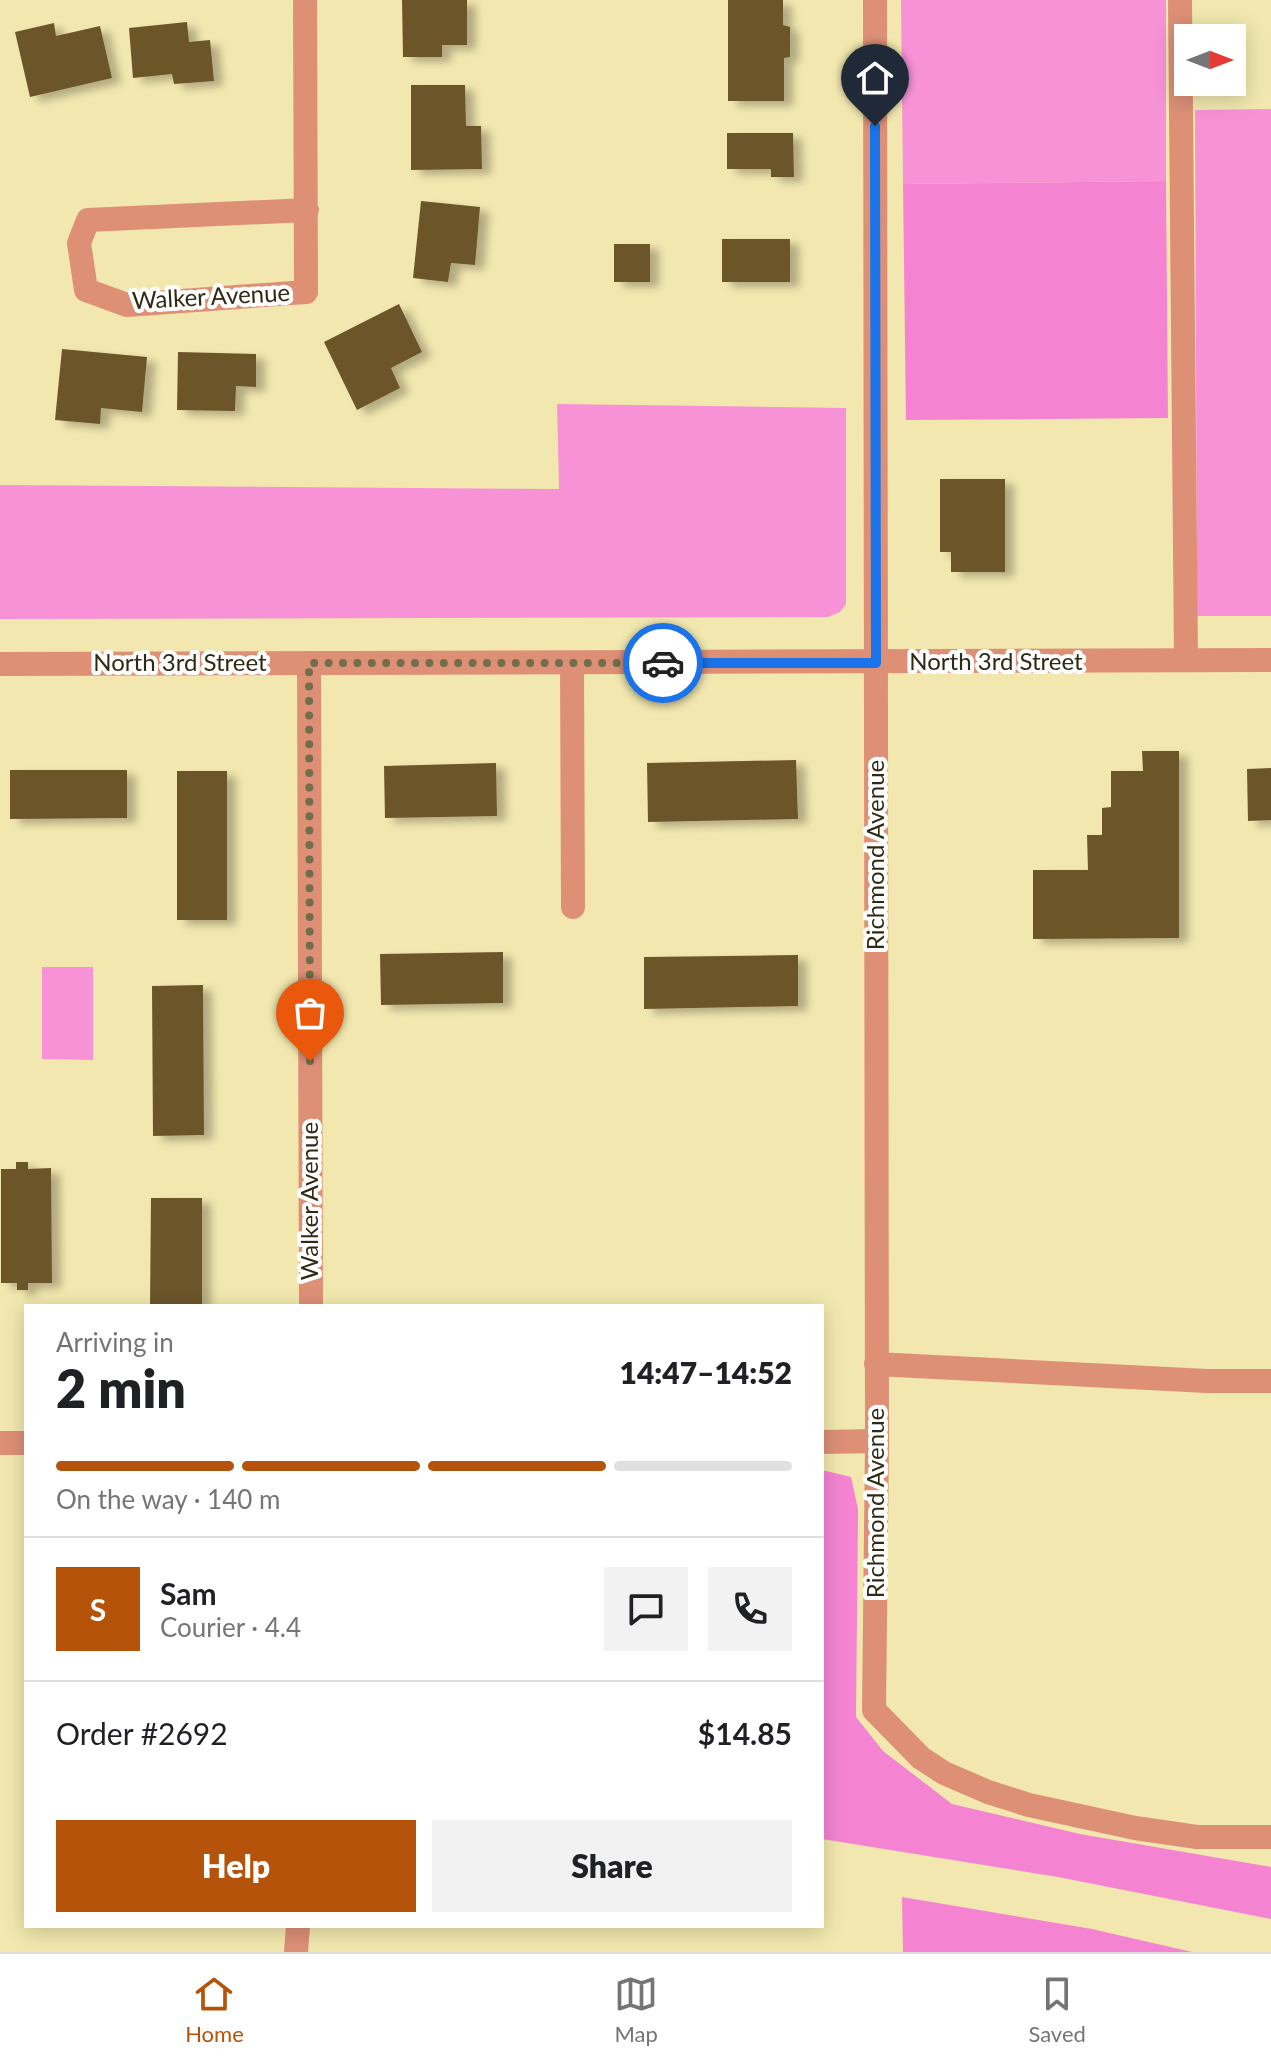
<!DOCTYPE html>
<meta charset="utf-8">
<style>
:root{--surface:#fff;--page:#f2f2f2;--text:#202124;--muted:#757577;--line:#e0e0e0;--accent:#b45309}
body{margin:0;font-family:Lato,sans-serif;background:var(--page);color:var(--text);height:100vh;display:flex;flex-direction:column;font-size:30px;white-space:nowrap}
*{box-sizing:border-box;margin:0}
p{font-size:26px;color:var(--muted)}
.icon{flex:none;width:44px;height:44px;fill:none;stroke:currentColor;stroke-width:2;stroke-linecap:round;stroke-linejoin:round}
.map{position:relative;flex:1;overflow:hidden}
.panel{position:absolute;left:24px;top:1304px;width:800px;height:624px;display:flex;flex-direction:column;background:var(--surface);border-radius:0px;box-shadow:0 4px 20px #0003}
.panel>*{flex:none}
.needle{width:52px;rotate:90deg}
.controls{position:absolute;left:1174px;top:24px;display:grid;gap:16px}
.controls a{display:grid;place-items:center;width:72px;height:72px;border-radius:0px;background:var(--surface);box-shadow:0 4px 20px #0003;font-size:40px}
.pin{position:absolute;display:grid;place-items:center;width:68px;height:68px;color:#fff;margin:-82px -34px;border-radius:50% 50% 50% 0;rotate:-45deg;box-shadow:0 0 8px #0007}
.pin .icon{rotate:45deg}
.courier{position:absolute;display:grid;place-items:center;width:80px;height:80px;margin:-40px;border:6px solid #1a73e8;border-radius:50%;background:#fff;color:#222;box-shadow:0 2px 10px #0007}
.headline em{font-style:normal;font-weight:800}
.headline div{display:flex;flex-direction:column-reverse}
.headline{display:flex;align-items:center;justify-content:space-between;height:136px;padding:0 32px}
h1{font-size:52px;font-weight:800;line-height:60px}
.bar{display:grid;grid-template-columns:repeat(4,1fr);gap:12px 8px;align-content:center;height:96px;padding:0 32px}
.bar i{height:10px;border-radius:6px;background:var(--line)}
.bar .selected{background:var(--accent)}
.bar p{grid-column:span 4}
.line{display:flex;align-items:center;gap:20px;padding:0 32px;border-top:2px solid var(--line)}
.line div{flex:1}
.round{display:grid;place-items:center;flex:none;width:84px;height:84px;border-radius:0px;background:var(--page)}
.cta{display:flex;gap:16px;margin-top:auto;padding:16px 32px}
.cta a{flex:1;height:92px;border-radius:0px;background:var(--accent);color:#fff;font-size:32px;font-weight:800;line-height:92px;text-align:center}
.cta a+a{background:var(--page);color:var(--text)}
.dock{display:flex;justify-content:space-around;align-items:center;height:112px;border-top:2px solid var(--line);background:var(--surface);font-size:22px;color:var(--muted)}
.dock a{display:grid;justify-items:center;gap:4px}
.dock .selected{color:var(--accent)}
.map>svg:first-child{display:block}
.green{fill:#f792d7}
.forest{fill:#f484d2}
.building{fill:#6d552c;filter:url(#shadow)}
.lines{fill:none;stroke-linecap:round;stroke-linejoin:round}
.minor{stroke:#dd9076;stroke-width:24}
.done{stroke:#736d4a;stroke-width:8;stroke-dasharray:0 14.4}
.route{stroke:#1a73e8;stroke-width:10}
.labels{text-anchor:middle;stroke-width:8;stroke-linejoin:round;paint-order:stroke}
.street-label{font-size:24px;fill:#2e2b14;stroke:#fff}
</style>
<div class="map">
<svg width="1271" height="1952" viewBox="0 0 1271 1952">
<defs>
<filter id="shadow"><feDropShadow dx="9" dy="5" stdDeviation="4" flood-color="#0004"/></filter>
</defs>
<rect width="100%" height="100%" fill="#f2e8af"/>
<g class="green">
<path d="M901,0h265v181l-263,3z"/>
<path d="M1271,109v507h-74l-2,-506z"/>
<path d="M557,404l289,4v196l-6,8 -12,5 -828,2v-134l559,4z"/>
<path d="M42,967h51v93l-51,-1z"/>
</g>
<g class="forest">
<path d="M1166,181l2,237 -262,2 -3,-236z"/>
<path d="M822,1470l29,7 7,32 -2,208 27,34 69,53 128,30 191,33v52l-213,-42 -236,-38z"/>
<path d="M902,1897l190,32 100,23h-289z"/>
</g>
<g class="building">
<path d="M402,0h65v45h-25v12h-39z"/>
<path d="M728,0h55v25l7,2v30l-6,1v43h-56z"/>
<path d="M187,22l2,20 21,-2 4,41 -40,3 -2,-10 -39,4 -4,-50z"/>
<path d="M54,23l2,13 44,-10 12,52 -82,19 -15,-65z"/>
<path d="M411,85h54l1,41h15l1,43 -71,1z"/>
<path d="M727,133h66l1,44h-23v-8h-44z"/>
<path d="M421,201l59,6 -5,58 -24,-2 -3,19 -35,-4z"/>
<rect x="722" y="239" width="68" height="43"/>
<rect x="614" y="244" width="36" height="38"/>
<path d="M399,304l23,48 -31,16 9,20 -43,22 -33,-68z"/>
<path d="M62,349l85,8 -5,55 -41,-4 -1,16 -45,-4z"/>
<path d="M178,352l78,2v33l-20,-1 -1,25 -58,-1z"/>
<path d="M940,479h65v93h-54v-20h-11z"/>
<path d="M1142,751h37v187l-146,1v-69h55l-1,-35h15v-27l9,-1v-36h32z"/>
<path d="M796,760l2,59 -150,3 -1,-59z"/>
<path d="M496,763l1,53 -112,2 -1,-52z"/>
<path d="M1271,768v52l-23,1 -1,-52z"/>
<path d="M10,770h117v48l-117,1z"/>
<rect x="177" y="771" width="50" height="149"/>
<path d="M503,952v51l-122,2 -1,-51z"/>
<path d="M798,955v51l-154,3v-52z"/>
<path d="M203,985l1,150 -51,1 -1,-150z"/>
<path d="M16,1162h12v7l23,-1 1,115h-24v7h-11v-7h-16v-114h15z"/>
<path d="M151,1198h51v108h-52z"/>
</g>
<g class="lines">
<g class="minor">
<path d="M305,0l1,292 -179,13 -41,-15 -7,-47 9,-23 219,-10"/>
<path d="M875,0l2,1441 -3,269 47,48 23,15 44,19 41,13 106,23 62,9h74"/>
<path d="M1180,0l6,660"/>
<path d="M309,663l2,643"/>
<path d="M572,663l1,244"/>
<path d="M0,664l1271,-4"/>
<path d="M876,1364l331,17h64"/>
<path d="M822,1442l55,-1"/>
<path d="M0,1443h26"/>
<path d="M296,1952l2,-26"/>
</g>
</g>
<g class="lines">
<path class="done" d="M310,1061l-1,-398h354"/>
<path class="route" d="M663,663h213l-1,-537"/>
</g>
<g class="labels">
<g class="street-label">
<text transform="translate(211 297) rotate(-3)" y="8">Walker Avenue</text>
<text x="996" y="670">North 3rd Street</text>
<text x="180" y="671">North 3rd Street</text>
<text transform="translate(876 855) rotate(-90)" y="8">Richmond Avenue</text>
<text transform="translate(310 1201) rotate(-90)" y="8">Walker Avenue</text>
<text transform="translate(876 1503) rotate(-90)" y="8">Richmond Avenue</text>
</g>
</g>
</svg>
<div class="controls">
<a><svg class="needle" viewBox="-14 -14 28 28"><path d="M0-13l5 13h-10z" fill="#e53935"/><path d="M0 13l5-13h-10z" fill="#757577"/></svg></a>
</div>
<div class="pin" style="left:310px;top:1061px;background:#ea580c"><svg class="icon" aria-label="bag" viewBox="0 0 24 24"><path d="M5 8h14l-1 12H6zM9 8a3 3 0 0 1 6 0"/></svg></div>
<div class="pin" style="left:875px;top:126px;background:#1f2937"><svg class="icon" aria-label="home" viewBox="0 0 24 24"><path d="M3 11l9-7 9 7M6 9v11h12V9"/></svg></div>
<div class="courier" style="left:663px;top:663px"><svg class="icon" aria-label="car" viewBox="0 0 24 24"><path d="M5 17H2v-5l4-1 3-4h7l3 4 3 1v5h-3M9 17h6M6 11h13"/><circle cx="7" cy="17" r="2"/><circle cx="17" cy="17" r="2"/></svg></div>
<section class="panel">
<div class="headline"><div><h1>2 min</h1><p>Arriving in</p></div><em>14:47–14:52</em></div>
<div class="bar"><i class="selected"></i><i class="selected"></i><i class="selected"></i><i></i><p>On the way · 140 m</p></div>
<div class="line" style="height:144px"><b class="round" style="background:var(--accent);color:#fff">S</b><div><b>Sam</b><p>Courier · 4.4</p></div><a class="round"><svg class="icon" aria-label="chat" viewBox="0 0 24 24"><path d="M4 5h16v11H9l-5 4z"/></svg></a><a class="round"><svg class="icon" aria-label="phone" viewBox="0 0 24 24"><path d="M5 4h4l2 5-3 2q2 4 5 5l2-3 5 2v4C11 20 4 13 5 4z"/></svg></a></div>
<div class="line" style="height:104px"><div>Order #2692</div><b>$14.85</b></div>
<div class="cta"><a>Help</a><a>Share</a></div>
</section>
</div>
<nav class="dock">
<a class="selected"><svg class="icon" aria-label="home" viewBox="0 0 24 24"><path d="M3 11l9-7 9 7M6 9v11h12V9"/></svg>Home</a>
<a><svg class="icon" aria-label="map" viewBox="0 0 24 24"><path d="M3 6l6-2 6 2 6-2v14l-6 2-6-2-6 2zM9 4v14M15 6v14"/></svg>Map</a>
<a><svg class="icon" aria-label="saved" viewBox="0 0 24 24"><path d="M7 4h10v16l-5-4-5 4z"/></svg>Saved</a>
</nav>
